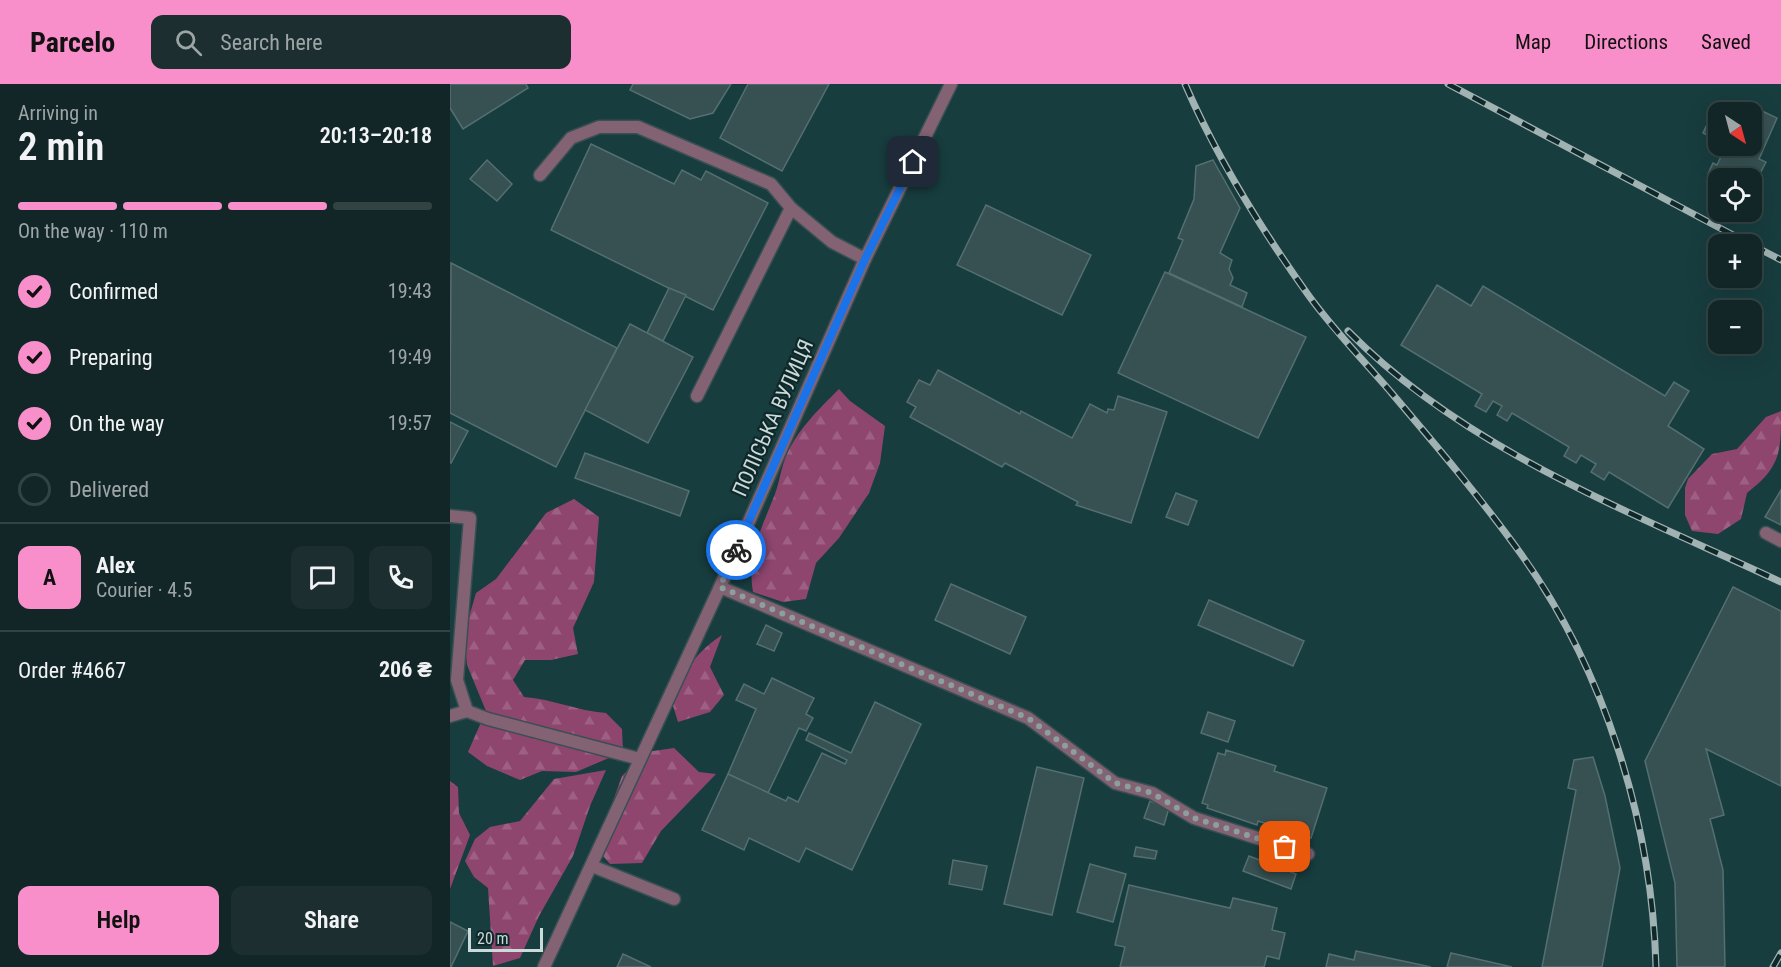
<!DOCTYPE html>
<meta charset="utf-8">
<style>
:root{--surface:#132627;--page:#1c2e2f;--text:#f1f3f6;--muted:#9da5a7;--line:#324344;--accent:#f98fca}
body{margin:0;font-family:"Roboto Condensed",sans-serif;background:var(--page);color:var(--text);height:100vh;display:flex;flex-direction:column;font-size:22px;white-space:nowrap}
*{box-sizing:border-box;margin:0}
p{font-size:20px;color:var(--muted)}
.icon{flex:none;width:33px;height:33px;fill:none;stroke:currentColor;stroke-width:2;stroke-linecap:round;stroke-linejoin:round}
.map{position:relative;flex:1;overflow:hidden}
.sheet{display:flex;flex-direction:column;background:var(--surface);width:450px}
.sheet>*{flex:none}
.needle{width:39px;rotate:144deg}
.controls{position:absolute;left:1258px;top:18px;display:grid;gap:12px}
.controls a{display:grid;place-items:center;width:54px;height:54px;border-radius:12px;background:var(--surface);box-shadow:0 6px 24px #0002,0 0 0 2px var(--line);font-size:30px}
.scale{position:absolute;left:18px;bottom:15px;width:75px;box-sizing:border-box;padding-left:6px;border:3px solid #cad9d9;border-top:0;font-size:16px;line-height:21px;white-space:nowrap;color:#cad9d9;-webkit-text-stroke:4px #0f282a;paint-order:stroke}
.pin{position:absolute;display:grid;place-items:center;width:51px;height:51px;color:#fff;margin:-26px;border-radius:12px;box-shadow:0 3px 9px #0006}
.courier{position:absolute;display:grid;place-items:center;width:60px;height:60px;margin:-30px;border:4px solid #1a73e8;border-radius:50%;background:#fff;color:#222;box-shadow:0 2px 8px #0007}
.headline em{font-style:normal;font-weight:600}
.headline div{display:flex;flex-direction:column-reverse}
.headline{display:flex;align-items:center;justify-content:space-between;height:102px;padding:0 18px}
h1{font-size:39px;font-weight:600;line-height:45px}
.bar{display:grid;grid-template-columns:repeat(4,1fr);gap:9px 6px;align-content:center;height:72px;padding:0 18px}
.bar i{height:8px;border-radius:4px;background:var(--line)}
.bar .active{background:var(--accent)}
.bar p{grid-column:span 4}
.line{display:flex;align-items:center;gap:15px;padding:0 18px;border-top:2px solid var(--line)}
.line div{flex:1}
.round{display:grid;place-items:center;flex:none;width:63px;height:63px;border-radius:12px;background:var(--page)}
ol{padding:0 18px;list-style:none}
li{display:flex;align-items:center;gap:18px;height:66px}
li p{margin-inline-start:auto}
li .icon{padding:6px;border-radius:50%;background:var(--accent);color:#111;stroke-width:4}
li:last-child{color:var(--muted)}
li i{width:33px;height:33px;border:3px solid var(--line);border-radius:50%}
.cta{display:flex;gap:12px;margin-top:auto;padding:12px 18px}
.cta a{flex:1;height:69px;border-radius:12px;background:var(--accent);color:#111;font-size:24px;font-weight:600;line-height:69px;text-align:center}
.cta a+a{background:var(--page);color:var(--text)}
header{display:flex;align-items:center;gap:36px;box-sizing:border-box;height:84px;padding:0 30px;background:var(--accent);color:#111}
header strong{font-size:28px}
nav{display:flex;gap:33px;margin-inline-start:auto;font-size:21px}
.search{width:420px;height:54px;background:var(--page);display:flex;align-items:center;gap:15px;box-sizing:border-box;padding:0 21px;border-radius:12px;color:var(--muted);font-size:22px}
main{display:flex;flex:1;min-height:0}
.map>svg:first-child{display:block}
.built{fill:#183d3f;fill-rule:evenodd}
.forest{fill:url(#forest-firs)}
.building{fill:#375152;stroke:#546f70;stroke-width:1.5}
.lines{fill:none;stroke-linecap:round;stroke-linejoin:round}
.lane-casing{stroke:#395052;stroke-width:15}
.street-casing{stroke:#395052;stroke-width:15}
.lane{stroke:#836273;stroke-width:12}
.street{stroke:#836273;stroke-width:12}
.rail-casing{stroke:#a1b2b3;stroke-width:7}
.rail{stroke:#0f282a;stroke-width:4.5;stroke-dasharray:14;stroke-linecap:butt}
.done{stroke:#8c9f9f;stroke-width:6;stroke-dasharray:0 10.8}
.route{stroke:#1a73e8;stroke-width:8}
.labels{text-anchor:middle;stroke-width:4.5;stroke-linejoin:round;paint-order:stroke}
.street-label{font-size:21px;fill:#cad9d9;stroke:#0f282a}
</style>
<header>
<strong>Parcelo</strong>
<div class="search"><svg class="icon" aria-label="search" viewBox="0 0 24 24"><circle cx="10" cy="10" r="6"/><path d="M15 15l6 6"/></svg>Search here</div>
<nav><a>Map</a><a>Directions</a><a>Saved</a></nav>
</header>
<main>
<section class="sheet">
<div class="headline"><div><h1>2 min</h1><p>Arriving in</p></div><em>20:13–20:18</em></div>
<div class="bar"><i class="active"></i><i class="active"></i><i class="active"></i><i></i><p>On the way · 110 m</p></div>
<ol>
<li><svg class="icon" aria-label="check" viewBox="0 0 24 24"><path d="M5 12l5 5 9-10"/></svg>Confirmed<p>19:43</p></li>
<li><svg class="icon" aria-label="check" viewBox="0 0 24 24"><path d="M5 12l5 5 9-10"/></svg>Preparing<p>19:49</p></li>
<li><svg class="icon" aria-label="check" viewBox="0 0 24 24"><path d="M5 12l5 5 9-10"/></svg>On the way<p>19:57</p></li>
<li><i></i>Delivered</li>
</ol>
<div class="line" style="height:108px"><b class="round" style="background:var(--accent);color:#111">A</b><div><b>Alex</b><p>Courier · 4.5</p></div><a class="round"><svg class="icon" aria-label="chat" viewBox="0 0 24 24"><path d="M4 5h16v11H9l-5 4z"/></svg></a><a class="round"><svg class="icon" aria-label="phone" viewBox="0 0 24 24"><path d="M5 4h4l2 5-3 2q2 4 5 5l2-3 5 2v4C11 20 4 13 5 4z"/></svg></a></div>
<div class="line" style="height:78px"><div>Order #4667</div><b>206 ₴</b></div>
<div class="cta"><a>Help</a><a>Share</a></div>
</section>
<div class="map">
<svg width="1331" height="883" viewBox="0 0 1331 883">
<defs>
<pattern id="forest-firs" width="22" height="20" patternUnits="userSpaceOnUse" patternTransform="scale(1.5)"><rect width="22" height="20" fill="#8e466f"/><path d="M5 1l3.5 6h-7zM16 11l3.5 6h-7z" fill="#9d6083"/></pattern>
</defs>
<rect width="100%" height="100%" fill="#193234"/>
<path class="built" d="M0,0h1331v883h-1331zM1269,28h33v34h-33zM1269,94h33v34h-33zM1269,160h33v34h-33zM1269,226h33v34h-33z"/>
<g class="forest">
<path d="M389,305l11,12 35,25 -5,37 -11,30 -30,45 -23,25 -10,36 -23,3 -30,-10c-6,-36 7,-60 20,-93 6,-13 7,-27 12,-40 10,-27 34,-50 54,-70z"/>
<path d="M1331,327c0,41 0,56 -34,82l-6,26 -23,15 -26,-3 -7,-16v-27l3,-9 24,-25 25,-5 29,-32z"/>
<path d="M124,415l25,18 -5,65 -21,46 5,26 -27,6h-26l-12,20 11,17c29,2 53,14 82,16l16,16 1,23 -47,20 -34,-1 -22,9 -33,-14 -19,-14 18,-41 -19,-46 -3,-31 12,-41 20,-14 50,-66z"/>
<path d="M272,551l-12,32 14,28 -14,17 -32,10 -8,-26c14,-24 28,-46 52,-61z"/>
<path d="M224,664l25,24 17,2 -55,57 -19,32 -32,1 -14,-16 26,-72 24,-24z"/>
<path d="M156,686l-16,36 -17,50 -34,60 -19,42 -27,8 -5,-78 -14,-11 -9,-16 10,-22 15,-12 30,-6 34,-42z"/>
<path d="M0,697l8,6 1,26 11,22 -20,54z"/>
</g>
<g class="building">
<path d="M0,0h76l2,4 -65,41 -13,-21z"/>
<path d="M183,0h98l-18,29 -23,6 -60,-29z"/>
<path d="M298,0h81l-47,87 -62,-33z"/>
<path d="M1267,20l17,8h-15v29l-16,-8z"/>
<path d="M1310,26l17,8 -18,41 7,3 -14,27v-11l-33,1 -11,-5 5,-11 4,2 9,-19h26v-25l2,1z"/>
<path d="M141,60l83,40 8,-14 19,10 5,-9 62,32 -55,107 -162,-80z"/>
<path d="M37,76l25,24 -15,17 -27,-22z"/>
<path d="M763,76l27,48 -20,45 12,7 -3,9 4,9 -3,7 17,8 -5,14 -73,-34 14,-33 -5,-2 16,-39 2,-33z"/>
<path d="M536,121l105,50 -29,60 -105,-50z"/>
<path d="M1,179l166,85 -61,119 -106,-54z"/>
<path d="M715,188l141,65 -48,101 -140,-65z"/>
<path d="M987,201l34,21 12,-20 182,110 9,-14 15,9 -21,35 36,23 -36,59 -59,-36 -5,8 -13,-8 5,-8 -15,-9 -5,8 -12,-7 5,-9 -57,-34 -5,8 -10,-6 5,-9 -9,-5 -7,11 -11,-6 7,-12 -81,-49z"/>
<path d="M219,204l17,7 -23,46 -16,-8z"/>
<path d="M180,240l63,33 -45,86 -63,-33z"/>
<path d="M488,286l82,44 1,-3 51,27 18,-34 17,9 1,-4 6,1 4,-14 49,16 -36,111 -55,-18 2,-3 -73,-39 -3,4 -92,-50 6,-10 -9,-5 12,-22 11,5z"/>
<path d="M0,338l18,9 -17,32 -1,-1z"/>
<path d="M135,369l104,38 -9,25 -105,-38z"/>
<path d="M1331,406v35l-16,-8z"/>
<path d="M726,409l21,8 -9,24 -22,-8z"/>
<path d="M501,500l75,33 -16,37 -75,-34z"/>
<path d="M1283,503l48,24v175l-75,-37 18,66 -14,4 13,51 2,97h-48l-2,-84 -30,-122z"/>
<path d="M759,516l95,41 -11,25 -95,-41z"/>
<path d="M316,541l16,8 -8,18 -17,-7z"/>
<path d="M322,594l42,20 -8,16 7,4 -7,13 -7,-3 -31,65 -40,-19 28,-65 -20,-9 8,-16 20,10z"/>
<path d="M425,618l46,22 -69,146 -46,-22 -7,14 -50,-24 -5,12 -42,-20 26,-56 58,27 2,-4 10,5 24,-49 23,11 2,-4 -41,-20 3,-7 42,20z"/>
<path d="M758,628l27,9 -7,21 -27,-9z"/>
<path d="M776,666l50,16 -2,5 53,17 -16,50 -53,-17 -1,4 -50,-17 1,-3 -6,-2 16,-50 7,2z"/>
<path d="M1143,673l12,39 15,72 -18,99h-60l34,-177 -8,-2 6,-28z"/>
<path d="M587,683l47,11 -32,137 -48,-11z"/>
<path d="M700,717l19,7 -5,17 -20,-7z"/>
<path d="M686,763l21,4 -2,8 -21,-3z"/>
<path d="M799,772l47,18 -5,15 -48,-18z"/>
<path d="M503,776l34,6 -5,24 -33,-6z"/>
<path d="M640,780l36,10 -13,48 -36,-10z"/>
<path d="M679,801l101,23 3,-10 44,10 -5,22 13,3 -6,26 -12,-3 -3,11h-144l5,-20 -10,-2z"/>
<path d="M0,838l18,9 -17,36h-1z"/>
<path d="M906,867l75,16h-105l3,-13 25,6z"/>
<path d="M1001,869l61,14h-65z"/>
<path d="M173,870l28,13h-34z"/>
</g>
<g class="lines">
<defs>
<g id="lane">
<path d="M90,91l31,-37 28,-11h39l133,57 20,24"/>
<path d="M247,312l94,-188 41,34 33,17"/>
<path d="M0,432l20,2 -13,162 10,31"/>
<path d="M1316,449l15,8"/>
<path d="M270,503l308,131 87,65 37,10 42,25 114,36"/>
<path d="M0,632l17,-5 21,8 152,40"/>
<path d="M142,782l82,33"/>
</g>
<path id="street" d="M94,883l176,-380 145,-328 86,-175"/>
</defs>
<use href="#lane" class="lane-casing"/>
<use href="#street" class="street-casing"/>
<use href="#lane" class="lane"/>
<use href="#street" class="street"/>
<defs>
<g id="rail">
<path d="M735,0c33,76 76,145 124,212 24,33 53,63 80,94 45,53 91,107 132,164 84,117 131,269 135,413"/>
<path d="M998,0l302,160"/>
<path d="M1302,161l29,15"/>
<path d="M898,247c119,120 283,181 433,251"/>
<path d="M1323,883l8,-14"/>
</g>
</defs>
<use href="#rail" class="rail-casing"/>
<use href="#rail" class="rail"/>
</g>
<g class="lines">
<path class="done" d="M286,466l-16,37 308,131 87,65 37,10 42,25 91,29"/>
<path class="route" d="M286,466l129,-291 48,-97"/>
</g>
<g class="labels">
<g class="street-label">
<text transform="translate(323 334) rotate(-66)" y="7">ПОЛІСЬКА ВУЛИЦЯ</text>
</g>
</g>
</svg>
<div class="controls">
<a><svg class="needle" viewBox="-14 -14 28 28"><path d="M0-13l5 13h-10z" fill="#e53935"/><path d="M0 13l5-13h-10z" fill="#9da5a7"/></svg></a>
<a><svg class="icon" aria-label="locate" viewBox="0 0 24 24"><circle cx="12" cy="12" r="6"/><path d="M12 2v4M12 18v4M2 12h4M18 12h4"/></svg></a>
<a>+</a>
<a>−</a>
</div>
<div class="scale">20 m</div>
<div class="pin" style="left:835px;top:763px;background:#ea580c"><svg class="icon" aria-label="bag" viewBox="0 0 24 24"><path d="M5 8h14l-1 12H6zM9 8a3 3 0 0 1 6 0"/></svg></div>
<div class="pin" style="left:463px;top:78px;background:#1f2937"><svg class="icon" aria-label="home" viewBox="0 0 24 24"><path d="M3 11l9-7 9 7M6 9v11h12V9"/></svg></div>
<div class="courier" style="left:286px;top:466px"><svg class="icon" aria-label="bike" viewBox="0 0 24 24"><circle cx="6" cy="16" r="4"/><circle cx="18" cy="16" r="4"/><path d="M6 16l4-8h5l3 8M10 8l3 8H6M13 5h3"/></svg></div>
</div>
</main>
